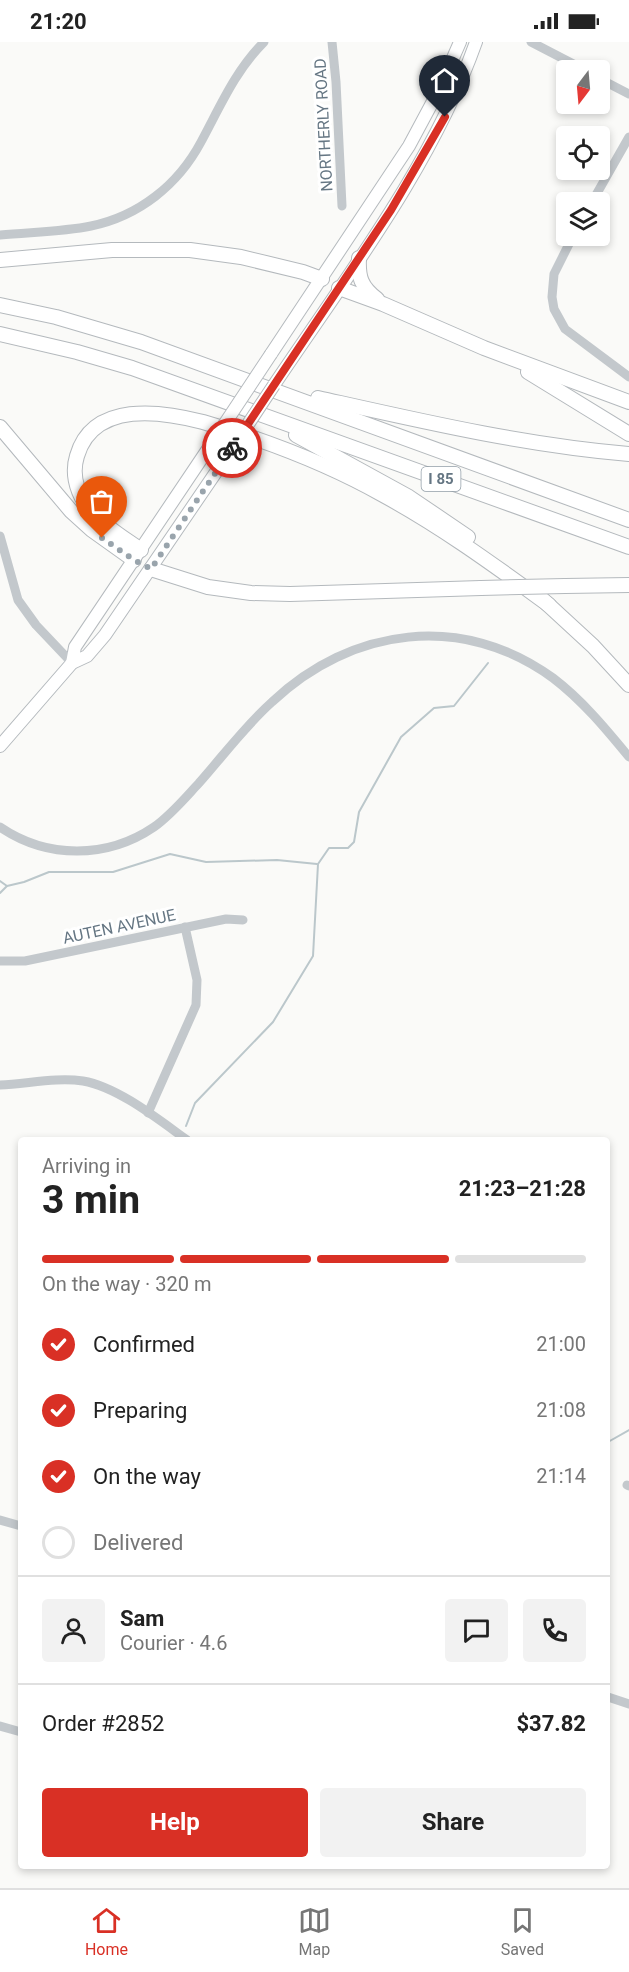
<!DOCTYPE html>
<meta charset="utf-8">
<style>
:root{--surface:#fff;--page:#f2f2f2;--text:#222;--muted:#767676;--line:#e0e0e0;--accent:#d93025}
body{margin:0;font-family:Roboto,sans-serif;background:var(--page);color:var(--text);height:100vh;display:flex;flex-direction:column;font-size:22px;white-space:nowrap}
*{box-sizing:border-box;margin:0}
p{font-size:20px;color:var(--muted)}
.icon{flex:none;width:33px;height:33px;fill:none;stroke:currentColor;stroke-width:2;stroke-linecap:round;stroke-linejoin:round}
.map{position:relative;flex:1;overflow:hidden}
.sheet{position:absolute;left:18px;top:1095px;width:592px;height:732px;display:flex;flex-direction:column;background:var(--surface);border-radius:6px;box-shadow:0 3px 9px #0003}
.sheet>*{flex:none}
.needle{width:39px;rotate:196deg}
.fabs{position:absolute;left:556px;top:18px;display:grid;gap:12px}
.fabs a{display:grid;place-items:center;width:54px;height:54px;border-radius:6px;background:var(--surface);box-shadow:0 3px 9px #0003;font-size:30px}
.pin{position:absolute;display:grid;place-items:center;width:51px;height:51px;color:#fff;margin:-62px -26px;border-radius:50% 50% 50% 0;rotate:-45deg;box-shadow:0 0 6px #0007}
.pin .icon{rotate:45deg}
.courier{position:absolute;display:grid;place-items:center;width:60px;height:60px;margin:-30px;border:4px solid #d93025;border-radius:50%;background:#fff;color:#222;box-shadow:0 2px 8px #0007}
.head em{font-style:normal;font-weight:700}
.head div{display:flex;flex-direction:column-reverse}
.head{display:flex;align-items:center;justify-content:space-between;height:102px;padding:0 24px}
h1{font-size:39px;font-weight:700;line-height:45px}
.bar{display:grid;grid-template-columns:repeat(4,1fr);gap:9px 6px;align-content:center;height:72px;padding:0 24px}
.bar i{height:8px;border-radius:4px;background:var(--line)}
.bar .selected{background:var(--accent)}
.bar p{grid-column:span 4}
.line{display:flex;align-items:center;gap:15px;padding:0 24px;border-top:2px solid var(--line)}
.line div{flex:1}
.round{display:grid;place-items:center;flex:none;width:63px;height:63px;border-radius:6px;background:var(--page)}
ol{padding:0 24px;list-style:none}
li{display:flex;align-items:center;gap:18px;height:66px}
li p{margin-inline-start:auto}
li .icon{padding:6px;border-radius:50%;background:var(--accent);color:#fff;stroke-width:4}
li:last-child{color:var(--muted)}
li i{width:33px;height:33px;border:3px solid var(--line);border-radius:50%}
.button{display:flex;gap:12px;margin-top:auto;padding:12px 24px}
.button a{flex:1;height:69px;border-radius:6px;background:var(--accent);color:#fff;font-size:24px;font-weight:700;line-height:69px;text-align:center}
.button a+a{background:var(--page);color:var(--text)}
.status{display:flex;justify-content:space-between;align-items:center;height:42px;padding:0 30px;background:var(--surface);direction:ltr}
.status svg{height:16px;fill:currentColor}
.tabs{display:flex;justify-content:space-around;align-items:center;height:84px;border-top:2px solid var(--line);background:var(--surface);font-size:16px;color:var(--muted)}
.tabs a{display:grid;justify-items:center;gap:3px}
.tabs .selected{color:var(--accent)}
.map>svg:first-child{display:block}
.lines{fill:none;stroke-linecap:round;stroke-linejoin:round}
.stream{stroke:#bbc7cb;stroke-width:2}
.major-casing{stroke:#b5babe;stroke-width:14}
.highway-casing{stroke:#b4b9bd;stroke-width:16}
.minor{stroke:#c3c8cc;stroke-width:9}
.major{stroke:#fff;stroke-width:12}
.highway{stroke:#fff;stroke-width:14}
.major-bridge-casing{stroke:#b5babe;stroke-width:14;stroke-linecap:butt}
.highway-bridge-casing{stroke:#b4b9bd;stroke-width:16;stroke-linecap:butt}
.major-bridge{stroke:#fff;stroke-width:12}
.highway-bridge{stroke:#fff;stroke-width:14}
.done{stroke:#99a4ac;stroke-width:6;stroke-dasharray:0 10.8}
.route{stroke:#d93025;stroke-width:8}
.labels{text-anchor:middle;stroke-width:6;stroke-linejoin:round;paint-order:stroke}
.shield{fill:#fff;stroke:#939fa8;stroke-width:1.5}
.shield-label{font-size:15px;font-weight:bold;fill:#657683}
.street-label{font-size:16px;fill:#657683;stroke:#fff}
</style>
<div class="status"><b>21:20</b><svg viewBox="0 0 49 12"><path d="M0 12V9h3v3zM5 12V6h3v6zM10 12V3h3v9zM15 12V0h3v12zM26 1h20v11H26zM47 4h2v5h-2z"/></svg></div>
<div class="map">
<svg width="629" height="1846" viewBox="0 0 629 1846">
<rect width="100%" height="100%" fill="#fafaf8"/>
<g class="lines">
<g class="stream">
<path d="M0,839l7,5"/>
<path d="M0,851l7,-7 17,-4 25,-10h64l57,-18 36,8 71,-2 40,4"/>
<path d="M186,1084l9,-23 78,-81 40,-66 5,-92 11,-16h19l6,-6 5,-30 42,-75 33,-29 20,-2 34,-43"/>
<path d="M608,1400l21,-12"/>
</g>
<defs>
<g id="major">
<path d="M271,312l138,-208 30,-56 21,-48"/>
<path d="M274,343c73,-109 158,-219 202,-343"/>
<path d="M72,621l3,-16 133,-198"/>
<path d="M0,704l72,-83 15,-7 18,-21 122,-179"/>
</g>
<g id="highway">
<path d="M359,216c-1,19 2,29 18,41"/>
<path d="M0,218l112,-10h78l51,7 62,15 19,7"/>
<path d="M339,246l44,16 101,44 145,54"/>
<path d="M0,263l56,12 85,25 488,178"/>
<path d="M0,292l77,18 55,16 497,179"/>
<path d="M528,330l101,62"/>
<path d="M318,356c103,23 205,47 311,56"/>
<path d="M0,385l71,84 21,19 42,30"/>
<path d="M296,393l113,62 59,40"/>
<path d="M141,508c-20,-14 -42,-27 -56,-47 -9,-14 -13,-31 -8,-47 16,-55 84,-45 126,-34 62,18 123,41 180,73 59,32 112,71 166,110"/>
<path d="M151,527l57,18 43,6 39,1 191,-6"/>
<path d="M565,544l64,-1"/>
<path d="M542,557l51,47 36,39"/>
</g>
</defs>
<use href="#major" class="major-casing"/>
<use href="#highway" class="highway-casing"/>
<g class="minor">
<path d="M332,0l4,40 6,124"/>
<path d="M531,0l54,28"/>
<path d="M600,37l29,15"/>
<path d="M592,160l37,-65"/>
<path d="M0,193c30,-3 62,-3 91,-9 48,-10 87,-41 110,-84 19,-35 34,-71 63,-100"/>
<path d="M573,194l-19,38 -2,23 2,12 11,20 64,48"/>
<path d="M0,494l18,64 18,25 36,38"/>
<path d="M0,785c47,32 107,32 154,0 17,-12 31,-29 45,-44 24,-27 46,-57 73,-81 79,-75 191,-90 281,-24 29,22 53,51 76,79"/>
<path d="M0,919h25l201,-42 17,1"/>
<path d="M0,1043c27,-1 56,-8 83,-4 35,6 76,39 104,59"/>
<path d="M148,1071l48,-108 1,-25 -12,-53"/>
<path d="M627,1443l2,1"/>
<path d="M0,1478l21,6"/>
<path d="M608,1655l21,7"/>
<path d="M0,1684l21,6"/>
</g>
<use href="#major" class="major"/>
<use href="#highway" class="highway"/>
<defs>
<g id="major-bridge">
<path d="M208,407l63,-95"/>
<path d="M227,414l47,-71"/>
</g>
<path id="highway-bridge" d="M481,546l84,-2"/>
</defs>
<use href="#major-bridge" class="major-bridge-casing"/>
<use href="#highway-bridge" class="highway-bridge-casing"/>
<use href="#major-bridge" class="major-bridge"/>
<use href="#highway-bridge" class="highway-bridge"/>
</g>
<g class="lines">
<path class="done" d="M102,496l32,22 17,9 81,-121"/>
<path class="route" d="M232,406l159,-238 54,-93"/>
</g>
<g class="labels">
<rect class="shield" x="421.5" y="425" width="39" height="24" rx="4.5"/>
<g class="shield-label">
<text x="441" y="442">I 85</text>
</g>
<g class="street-label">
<text transform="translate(323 83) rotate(-93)" y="6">NORTHERLY ROAD</text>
<text transform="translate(119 884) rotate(-12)" y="6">AUTEN AVENUE</text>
</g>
</g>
</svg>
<div class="fabs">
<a><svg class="needle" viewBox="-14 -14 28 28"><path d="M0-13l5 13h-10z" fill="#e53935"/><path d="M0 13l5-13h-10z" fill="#767676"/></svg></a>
<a><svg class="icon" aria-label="locate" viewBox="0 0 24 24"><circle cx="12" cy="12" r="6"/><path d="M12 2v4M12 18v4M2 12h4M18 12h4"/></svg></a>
<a><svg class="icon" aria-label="layers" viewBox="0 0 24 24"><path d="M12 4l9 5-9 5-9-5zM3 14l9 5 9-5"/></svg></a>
</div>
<div class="pin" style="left:102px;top:496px;background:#ea580c"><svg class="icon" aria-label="bag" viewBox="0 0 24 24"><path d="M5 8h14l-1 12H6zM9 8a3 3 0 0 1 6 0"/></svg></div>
<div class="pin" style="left:445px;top:75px;background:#1f2937"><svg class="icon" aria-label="home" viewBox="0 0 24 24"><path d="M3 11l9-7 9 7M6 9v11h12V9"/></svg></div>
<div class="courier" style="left:232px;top:406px"><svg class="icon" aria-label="bike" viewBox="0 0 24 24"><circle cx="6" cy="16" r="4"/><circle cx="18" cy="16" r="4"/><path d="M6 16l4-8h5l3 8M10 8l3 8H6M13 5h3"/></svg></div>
<section class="sheet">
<div class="head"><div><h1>3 min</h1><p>Arriving in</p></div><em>21:23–21:28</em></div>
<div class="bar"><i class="selected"></i><i class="selected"></i><i class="selected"></i><i></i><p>On the way · 320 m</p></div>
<ol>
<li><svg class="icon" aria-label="check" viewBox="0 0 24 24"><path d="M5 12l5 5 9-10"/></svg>Confirmed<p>21:00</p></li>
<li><svg class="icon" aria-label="check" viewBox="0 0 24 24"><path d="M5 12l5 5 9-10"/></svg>Preparing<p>21:08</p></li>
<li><svg class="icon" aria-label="check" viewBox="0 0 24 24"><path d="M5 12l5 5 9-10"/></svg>On the way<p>21:14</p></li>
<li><i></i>Delivered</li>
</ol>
<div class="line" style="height:108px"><a class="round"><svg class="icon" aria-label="person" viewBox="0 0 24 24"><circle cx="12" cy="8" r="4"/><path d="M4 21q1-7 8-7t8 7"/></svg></a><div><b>Sam</b><p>Courier · 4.6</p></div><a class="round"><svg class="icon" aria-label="chat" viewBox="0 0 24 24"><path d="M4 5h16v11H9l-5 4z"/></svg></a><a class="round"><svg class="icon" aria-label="phone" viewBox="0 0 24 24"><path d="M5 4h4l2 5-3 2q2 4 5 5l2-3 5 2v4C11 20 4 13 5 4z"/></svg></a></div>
<div class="line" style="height:78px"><div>Order #2852</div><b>$37.82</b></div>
<div class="button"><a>Help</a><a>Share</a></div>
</section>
</div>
<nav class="tabs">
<a class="selected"><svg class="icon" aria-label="home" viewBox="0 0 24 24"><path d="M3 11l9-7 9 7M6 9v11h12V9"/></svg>Home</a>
<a><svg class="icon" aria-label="map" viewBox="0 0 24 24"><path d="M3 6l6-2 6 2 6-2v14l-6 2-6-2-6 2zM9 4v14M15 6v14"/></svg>Map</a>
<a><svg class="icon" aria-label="saved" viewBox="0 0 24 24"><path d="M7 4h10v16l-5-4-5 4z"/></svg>Saved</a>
</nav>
